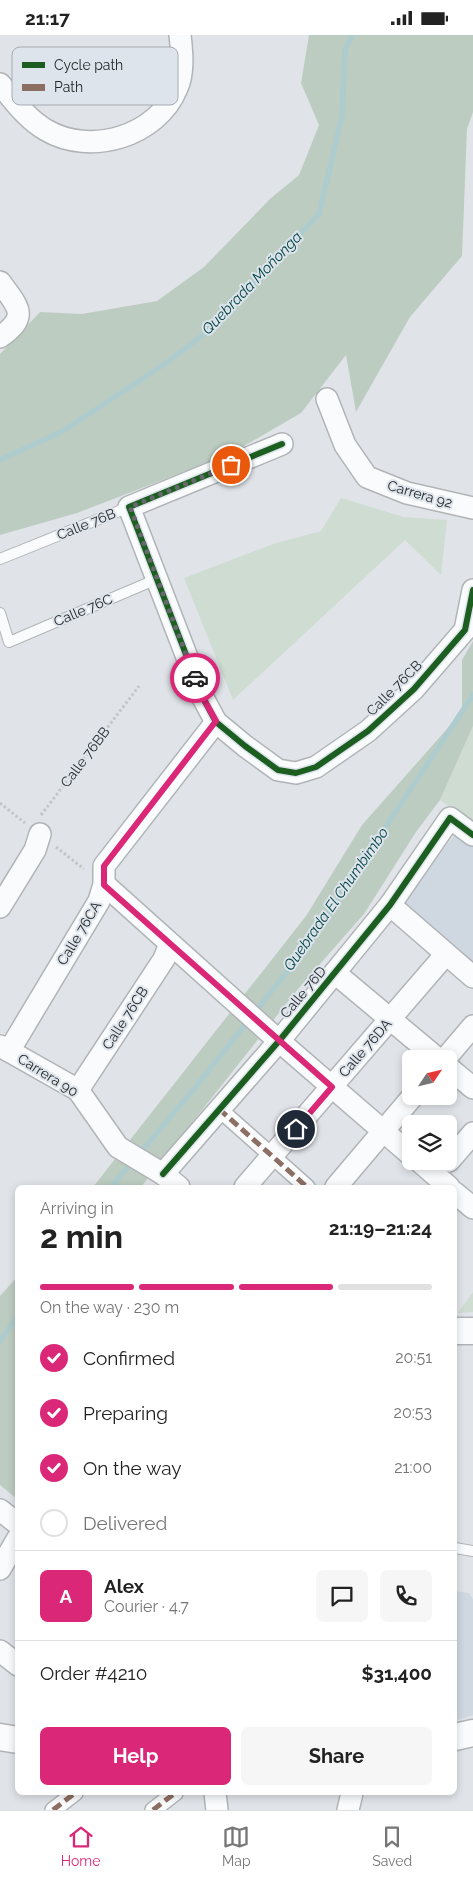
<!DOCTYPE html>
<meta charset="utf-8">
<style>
:root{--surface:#fff;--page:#f6f6f6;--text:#222;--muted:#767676;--line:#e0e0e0;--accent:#db2777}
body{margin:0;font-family:Raleway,sans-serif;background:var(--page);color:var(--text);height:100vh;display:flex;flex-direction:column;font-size:19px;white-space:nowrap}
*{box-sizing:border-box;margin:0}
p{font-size:16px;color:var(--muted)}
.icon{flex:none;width:28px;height:28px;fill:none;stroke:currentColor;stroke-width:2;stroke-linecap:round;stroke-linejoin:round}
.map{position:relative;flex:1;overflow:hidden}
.side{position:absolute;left:15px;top:1150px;width:442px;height:610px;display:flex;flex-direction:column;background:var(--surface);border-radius:8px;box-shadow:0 2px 8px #0003}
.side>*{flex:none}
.needle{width:32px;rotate:55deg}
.controls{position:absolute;left:402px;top:1015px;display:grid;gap:10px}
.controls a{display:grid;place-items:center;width:55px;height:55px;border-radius:8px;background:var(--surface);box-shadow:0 2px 8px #0003;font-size:25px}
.pin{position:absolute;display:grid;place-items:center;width:42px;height:42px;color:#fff;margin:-21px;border:2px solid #fff;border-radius:50%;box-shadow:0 1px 5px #0007}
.courier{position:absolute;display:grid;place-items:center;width:50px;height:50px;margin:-25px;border:4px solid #db2777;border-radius:50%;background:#fff;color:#222;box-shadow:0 1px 6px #0007}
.summary em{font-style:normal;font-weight:700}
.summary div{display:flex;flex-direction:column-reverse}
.summary{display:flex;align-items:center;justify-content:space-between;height:85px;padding:0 25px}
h1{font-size:32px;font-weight:700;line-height:38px}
.bar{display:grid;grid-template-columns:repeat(4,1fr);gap:8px 5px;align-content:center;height:60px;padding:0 25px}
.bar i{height:6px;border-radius:4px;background:var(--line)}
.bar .on{background:var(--accent)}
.bar p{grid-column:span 4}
.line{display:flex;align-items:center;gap:12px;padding:0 25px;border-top:1px solid var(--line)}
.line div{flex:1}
.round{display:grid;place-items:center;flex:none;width:52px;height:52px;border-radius:8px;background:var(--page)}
ol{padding:0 25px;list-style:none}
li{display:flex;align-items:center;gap:15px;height:55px}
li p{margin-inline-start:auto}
li .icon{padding:5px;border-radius:50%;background:var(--accent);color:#fff;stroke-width:4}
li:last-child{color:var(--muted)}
li i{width:28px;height:28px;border:2px solid var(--line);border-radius:50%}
.button{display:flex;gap:10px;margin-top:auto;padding:10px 25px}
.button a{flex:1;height:58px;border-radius:8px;background:var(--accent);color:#fff;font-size:20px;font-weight:700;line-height:58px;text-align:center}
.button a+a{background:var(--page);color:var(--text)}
.status{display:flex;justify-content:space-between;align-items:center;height:35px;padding:0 25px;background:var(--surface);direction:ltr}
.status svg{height:14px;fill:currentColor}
.menu{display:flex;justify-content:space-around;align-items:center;height:70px;border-top:1px solid var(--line);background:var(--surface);font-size:14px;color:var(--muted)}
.menu a{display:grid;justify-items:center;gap:2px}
.menu .on{color:var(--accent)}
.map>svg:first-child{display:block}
.built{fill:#cfd8e0}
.green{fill:#cfdcd1}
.forest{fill:#bdccc0}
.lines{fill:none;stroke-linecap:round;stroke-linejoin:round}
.stream{stroke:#aecccd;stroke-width:5.5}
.service-casing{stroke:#b1b4b7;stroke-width:12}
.pedestrian-casing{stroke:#b1b4b7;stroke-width:18}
.minor-casing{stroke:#b1b4b7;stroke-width:24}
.tertiary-casing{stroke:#b1b4b7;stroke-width:29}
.path{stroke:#c3c5c6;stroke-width:3;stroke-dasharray:2.5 2.5;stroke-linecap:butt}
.service{stroke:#fafbfc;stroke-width:10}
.pedestrian{stroke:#fafbfc;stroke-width:15}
.minor{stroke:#fafbfc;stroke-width:21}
.tertiary{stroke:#fafbfc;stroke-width:26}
.quiet{stroke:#8d6e63;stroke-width:5;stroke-dasharray:10 5;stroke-linecap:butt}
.cycleway-casing{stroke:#dde4eb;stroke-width:9}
.cycleway{stroke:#1b5e20;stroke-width:6}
.done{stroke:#66696c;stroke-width:5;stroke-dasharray:0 9}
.route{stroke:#db2777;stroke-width:6}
.labels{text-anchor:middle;stroke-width:4;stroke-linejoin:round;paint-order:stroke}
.street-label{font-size:14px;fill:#242729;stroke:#dde4eb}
.water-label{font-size:15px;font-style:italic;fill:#044;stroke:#dde4eb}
.key{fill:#dde4eb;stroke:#a6abb1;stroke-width:1}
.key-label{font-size:14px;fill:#242729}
</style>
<div class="status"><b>21:17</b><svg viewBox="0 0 49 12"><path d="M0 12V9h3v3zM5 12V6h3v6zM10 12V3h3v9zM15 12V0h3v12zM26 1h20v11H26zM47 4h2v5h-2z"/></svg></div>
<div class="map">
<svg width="473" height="1775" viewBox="0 0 473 1775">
<rect width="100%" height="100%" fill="#e0e4e8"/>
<g class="built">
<path d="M459,795l14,12v122l-74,-62z"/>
<path d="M455,1556l14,2 4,6v116l-18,6z"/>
</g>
<g class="green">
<path d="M341,463l63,19 43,3 -6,55 -36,-35 -172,160 -49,-122 89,-34 48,-13z"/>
<path d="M473,691v96l-33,-22z"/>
<path d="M473,1257v20l-15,1z"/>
</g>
<g class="forest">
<path d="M309,0h164v77l-6,17 -5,127 -52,61 -54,95 -10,-57 -45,58 -71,41 -153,59 -77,22v-181l40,-42 42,2 75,-13 47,-34 66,-68 29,-24 20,-50 -18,-42z"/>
<path d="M473,606v85l-33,74 -24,32 -52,82 -66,75 -157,198h-48l213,-271 56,-91 100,-113v-52z"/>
<path d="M17,1242l1,71 -3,3 2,148 -17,-14v-189z"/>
</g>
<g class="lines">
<g class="stream">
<path d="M0,425l63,-29 103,-68 42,-32 111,-117 23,-98 3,-67 8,-14"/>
<path d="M111,1152l83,-98 111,-140 168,-254"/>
<path d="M0,1306l18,-26"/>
</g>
<defs>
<g id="service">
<path d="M0,524l129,-52"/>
<path d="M0,578l9,29 148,-63"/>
<path d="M455,1513l18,3"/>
</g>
<g id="pedestrian">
<path d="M219,1074l88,78"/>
<path d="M53,1775l22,-17"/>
<path d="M153,1775l22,-17"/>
</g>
<g id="minor">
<path d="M0,49c14,17 27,35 46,46 44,26 111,7 131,-42 7,-15 5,-36 3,-53"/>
<path d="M0,247c18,25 30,34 0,55"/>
<path d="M327,364l18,46 22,32 40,16 66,15"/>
<path d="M282,409l-153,63 73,189 14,26 29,24 33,24 18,3 20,-6 52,-36 46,-42 51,-59 8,-40"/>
<path d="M104,849l175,157 132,114"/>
<path d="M390,870l83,72"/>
<path d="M0,872l35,-57 5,-16"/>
<path d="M335,938l103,86"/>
<path d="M0,1011l78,44 40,57 45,27 16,13"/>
<path d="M9,1016l90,-150 5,-17v-18l112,-144"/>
<path d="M445,1024l28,-33"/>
<path d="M449,1033l24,20"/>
<path d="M78,1055l86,-131 6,-15"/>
<path d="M419,1126l30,26"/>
<path d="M449,1126l24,-28"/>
<path d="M163,1139l116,-133 111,-136 60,-87 23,17"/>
<path d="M245,1152l201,-233"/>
<path d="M336,1152l77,-91"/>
<path d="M455,1158l18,15"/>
<path d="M0,1475l18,14"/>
<path d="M0,1534l18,-31"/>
<path d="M0,1616l18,14"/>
<path d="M215,1758l2,17"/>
<path d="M348,1775l4,-17"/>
</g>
<g id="tertiary">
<path d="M455,1296h18"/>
<path d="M0,1702l18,3"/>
<path d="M455,1702l18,-4"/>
</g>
</defs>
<use href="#service" class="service-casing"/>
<use href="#pedestrian" class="pedestrian-casing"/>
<use href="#minor" class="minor-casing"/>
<use href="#tertiary" class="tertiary-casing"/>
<g class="path">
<path d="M0,768l25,20"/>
<path d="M41,780l98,-129"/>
<path d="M56,812l28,22"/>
</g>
<use href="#service" class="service"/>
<use href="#pedestrian" class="pedestrian"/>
<use href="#minor" class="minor"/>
<use href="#tertiary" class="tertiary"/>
<g class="quiet">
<path d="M219,1074l88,78"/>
<path d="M53,1775l22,-17"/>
<path d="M153,1775l22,-17"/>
</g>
<defs>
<g id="cycleway">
<path d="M282,409l-153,63 73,189 14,26 29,24 33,24 18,3 20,-6 52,-36 46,-42 51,-59 8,-40"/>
<path d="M163,1139l116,-133 111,-136 60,-87 23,17"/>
</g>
</defs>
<use href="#cycleway" class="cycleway-casing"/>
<use href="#cycleway" class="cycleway"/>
</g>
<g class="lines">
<path class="done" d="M195,643l-65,-171 101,-42"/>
<path class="route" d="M195,643l7,18 14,25 -112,145v19l228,202 -36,42"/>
</g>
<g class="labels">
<g class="street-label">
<text transform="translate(420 459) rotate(16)" y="5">Carrera 92</text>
<text transform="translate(86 489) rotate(-22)" y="5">Calle 76B</text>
<text transform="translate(83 575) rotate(-23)" y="5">Calle 76C</text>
<text transform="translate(394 653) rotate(-45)" y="5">Calle 76CB</text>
<text transform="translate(85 722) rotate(-53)" y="5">Calle 76BB</text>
<text transform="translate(79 898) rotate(-59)" y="5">Calle 76CA</text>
<text transform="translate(303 957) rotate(-50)" y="5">Calle 76D</text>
<text transform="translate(125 983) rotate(-57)" y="5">Calle 76CB</text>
<text transform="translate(365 1013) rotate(-49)" y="5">Calle 76DA</text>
<text transform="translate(48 1040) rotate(32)" y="5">Carrera 90</text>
</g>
<g class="water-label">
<text transform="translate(252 248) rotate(-46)" y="5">Quebrada Moñonga</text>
<text transform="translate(336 864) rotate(-55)" y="5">Quebrada El Chumbimbo</text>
</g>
</g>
<rect x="12" y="12" width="166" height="58" rx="8" class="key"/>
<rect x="22" y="27" width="23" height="6" fill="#1b5e20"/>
<rect x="22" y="49" width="23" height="7" fill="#8d6e63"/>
<g class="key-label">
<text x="54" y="35">Cycle path</text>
<text x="54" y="57">Path</text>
</g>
</svg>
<div class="controls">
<a><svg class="needle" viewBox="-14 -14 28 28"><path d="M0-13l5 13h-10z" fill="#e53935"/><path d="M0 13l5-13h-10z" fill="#767676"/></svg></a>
<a><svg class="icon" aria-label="layers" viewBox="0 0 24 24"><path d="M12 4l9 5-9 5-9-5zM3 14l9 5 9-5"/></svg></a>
</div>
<div class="pin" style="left:231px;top:430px;background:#ea580c"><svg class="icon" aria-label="bag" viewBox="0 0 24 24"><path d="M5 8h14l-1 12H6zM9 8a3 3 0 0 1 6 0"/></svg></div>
<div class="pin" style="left:296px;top:1094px;background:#1f2937"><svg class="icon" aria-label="home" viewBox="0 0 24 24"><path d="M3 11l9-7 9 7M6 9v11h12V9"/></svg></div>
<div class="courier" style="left:195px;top:643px"><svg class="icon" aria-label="car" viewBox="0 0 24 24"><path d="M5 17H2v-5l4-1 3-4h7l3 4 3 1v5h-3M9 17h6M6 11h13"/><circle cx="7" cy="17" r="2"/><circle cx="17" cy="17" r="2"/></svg></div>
<section class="side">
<div class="summary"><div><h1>2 min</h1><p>Arriving in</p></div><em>21:19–21:24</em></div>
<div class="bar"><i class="on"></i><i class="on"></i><i class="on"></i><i></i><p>On the way · 230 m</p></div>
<ol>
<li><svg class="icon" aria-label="check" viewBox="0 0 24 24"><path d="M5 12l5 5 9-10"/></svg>Confirmed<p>20:51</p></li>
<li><svg class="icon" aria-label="check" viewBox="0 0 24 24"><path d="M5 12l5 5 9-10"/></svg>Preparing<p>20:53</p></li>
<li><svg class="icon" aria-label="check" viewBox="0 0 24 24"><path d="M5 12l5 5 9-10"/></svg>On the way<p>21:00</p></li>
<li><i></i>Delivered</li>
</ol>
<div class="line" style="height:90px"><b class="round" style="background:var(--accent);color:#fff">A</b><div><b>Alex</b><p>Courier · 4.7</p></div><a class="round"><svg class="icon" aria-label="chat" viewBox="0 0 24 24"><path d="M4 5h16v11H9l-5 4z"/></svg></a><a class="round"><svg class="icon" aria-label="phone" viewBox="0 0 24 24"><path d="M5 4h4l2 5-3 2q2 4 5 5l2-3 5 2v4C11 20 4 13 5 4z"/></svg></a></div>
<div class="line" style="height:65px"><div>Order #4210</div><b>$31,400</b></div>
<div class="button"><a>Help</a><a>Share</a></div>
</section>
</div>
<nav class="menu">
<a class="on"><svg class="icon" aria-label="home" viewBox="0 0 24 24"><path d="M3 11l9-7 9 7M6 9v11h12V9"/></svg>Home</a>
<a><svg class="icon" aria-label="map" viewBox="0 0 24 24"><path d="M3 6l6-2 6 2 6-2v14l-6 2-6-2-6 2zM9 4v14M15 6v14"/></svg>Map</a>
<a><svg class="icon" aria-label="saved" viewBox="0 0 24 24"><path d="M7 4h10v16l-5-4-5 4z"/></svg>Saved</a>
</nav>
